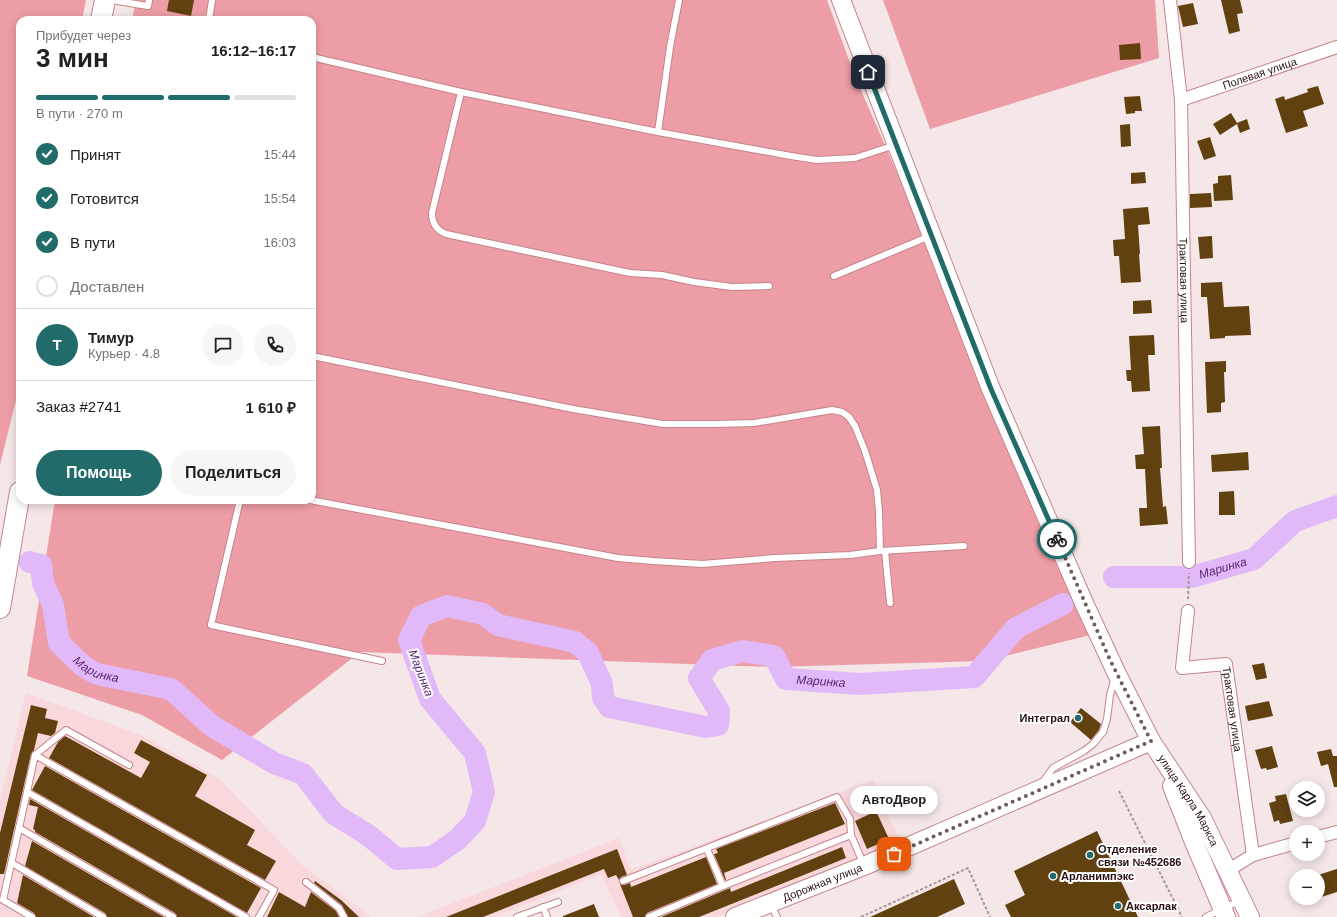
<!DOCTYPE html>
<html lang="ru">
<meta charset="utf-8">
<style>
:root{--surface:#fff;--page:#f6f6f6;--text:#202124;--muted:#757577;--line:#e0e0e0;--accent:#216c6a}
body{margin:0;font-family:Arial,sans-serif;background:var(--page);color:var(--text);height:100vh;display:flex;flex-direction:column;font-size:15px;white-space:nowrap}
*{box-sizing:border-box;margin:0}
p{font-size:13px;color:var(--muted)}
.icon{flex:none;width:22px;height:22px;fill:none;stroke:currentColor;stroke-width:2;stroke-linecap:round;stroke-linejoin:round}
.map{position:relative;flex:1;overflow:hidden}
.details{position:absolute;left:16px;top:16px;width:300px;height:488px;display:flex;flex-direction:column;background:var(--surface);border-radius:12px;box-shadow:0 2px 10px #0003}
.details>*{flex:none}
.controls{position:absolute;left:1289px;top:781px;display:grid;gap:8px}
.controls a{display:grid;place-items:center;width:36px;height:36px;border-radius:50%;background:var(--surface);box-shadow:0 2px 10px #0003;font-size:20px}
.pin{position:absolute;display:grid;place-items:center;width:34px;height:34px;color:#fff;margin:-17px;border-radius:8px;box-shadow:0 2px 6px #0006}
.courier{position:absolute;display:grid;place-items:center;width:40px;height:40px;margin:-20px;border:3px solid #216c6a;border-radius:50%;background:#fff;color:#222;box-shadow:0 1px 5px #0007}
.bubble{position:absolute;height:28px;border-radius:14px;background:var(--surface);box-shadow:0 2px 10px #0003;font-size:13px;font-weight:700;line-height:28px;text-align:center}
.summary em{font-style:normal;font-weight:700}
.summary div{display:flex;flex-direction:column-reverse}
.summary{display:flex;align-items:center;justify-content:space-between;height:68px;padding:0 20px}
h1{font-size:26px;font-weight:700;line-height:30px}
.bar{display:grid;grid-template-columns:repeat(4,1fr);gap:6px 4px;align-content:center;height:48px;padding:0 20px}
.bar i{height:5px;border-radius:3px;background:var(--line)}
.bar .selected{background:var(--accent)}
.bar p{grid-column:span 4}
.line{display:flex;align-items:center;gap:10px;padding:0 20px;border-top:1px solid var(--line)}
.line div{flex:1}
.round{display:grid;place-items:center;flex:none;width:42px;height:42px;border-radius:21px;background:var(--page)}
ol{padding:0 20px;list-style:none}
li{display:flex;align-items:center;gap:12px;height:44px}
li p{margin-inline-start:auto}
li .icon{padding:4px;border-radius:50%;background:var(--accent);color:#fff;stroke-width:4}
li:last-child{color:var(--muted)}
li i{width:22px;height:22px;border:2px solid var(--line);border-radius:50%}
.action{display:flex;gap:8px;margin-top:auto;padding:8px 20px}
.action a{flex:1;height:46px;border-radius:24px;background:var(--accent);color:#fff;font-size:16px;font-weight:700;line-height:46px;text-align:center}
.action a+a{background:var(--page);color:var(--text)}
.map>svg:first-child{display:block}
.built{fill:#f9d8db}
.green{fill:#ed9da6}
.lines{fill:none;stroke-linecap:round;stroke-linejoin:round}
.river{stroke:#e1b9f9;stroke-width:22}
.building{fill:#624110}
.service-casing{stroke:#c6848b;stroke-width:8}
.minor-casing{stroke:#c6848b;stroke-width:14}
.secondary-casing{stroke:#c6848b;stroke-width:20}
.primary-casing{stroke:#c6848b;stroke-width:22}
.path{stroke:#aa9799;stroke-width:2;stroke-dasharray:3 2;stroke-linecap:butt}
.service{stroke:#fff;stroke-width:6}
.minor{stroke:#fff;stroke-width:12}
.secondary{stroke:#fff;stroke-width:18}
.primary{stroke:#fff;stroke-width:20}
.done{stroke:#6f5a5d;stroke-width:4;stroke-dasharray:0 7.2}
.route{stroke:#216c6a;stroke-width:5}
.poi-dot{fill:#216c6a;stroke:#fff;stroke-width:1.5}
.labels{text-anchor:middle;stroke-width:4;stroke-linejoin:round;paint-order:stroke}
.street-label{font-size:11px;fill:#270f12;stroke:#fff}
.poi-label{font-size:11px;font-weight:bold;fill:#270f12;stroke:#fff;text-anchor:start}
.water-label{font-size:12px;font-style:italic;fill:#56266f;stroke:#fff}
</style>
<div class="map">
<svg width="1337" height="917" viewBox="0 0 1337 917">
<rect width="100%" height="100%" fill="#f5e6e7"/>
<g class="built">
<path d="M26,693l115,42 78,43 83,87 69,52h-371v-116z"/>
<path d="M873,780l28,63 -184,74h-96l-20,-43 -105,43h-79l202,-79 12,32z"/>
</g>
<g class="green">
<path d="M0,0h86l-4,20h-62v358l-4,22 -16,65z"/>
<path d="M136,0h691l29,79 243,554 -115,28 -211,6 -413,-15 -138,108 -80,-45 -115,-39 28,-176h257v-480h-180z"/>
<path d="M883,0h272l4,58 -229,71z"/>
</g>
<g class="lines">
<g class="river">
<path id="s1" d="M30,562l11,3 2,18 10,22 6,38 24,23 14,8 74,15 41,37 62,37 29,11 31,40 34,21 29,24 35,-2 25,-17 18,-19 9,-29 -9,-39 -45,-54 -21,-59 12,-24 26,-10 36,8 15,11 77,17 13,11 14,31 1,14 6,9 97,20 12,-2 1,-14 -20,-33 13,-18 30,-9 32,5 12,23 74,5 114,-7 42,-49 47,-24"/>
<path id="s2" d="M1114,577h78l62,-18 41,-38 42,-15"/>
</g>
</g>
<g class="building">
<path d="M169,0h25l-3,16 -24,-5z"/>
<path d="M1221,0h19l3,13 -6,1 3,17 -11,3z"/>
<path d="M1193,3l5,21 -15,3 -5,-21z"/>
<path d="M1140,43l1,16 -21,1 -1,-15z"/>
<path d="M1318,86l6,18 -21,7 5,15 -22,7 -11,-34 9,-3 1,4 23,-8 -1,-3z"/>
<path d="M1140,96l2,15h-7v2l-9,1 -2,-17z"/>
<path d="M1231,113l6,10 10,-4 3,10 -10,4 -3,-9 -17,11 -7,-11z"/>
<path d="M1130,124l1,22 -10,1 -1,-22z"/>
<path d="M1210,137l6,19 -12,4 -7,-19z"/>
<path d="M1145,172l1,11 -15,1v-11z"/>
<path d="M1231,175l2,25 -19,1 -1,-17 5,-1v-7z"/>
<path d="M1211,193l1,14 -22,1v-14z"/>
<path d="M1148,207l2,17 -12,1 2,29h-1l2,28 -20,1 -2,-27h-5l-1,-16 12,-1 -2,-30z"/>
<path d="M1212,236l1,22 -13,1 -2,-22z"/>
<path d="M1222,282l2,25 25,-1 2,29 -26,1v2l-15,1 -3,-42h-6v-14z"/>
<path d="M1151,300l1,13 -19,1v-13z"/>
<path d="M1154,335l1,20h-7l2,36 -18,1 -1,-11h-4l-1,-11h5l-2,-34z"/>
<path d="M1226,361v11h-2l1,30 -4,1v9l-14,1 -2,-51z"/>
<path d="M1160,426l2,42h-2l3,39 3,-1 2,18 -28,2 -1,-18h8l-2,-39h-9l-1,-14 9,-1 -2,-27z"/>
<path d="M1248,452l1,18 -37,2 -1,-17z"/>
<path d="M1234,491l1,24h-16v-23z"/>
<path d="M1264,663l3,15 -11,2 -4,-15z"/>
<path d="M1269,701l4,15 -25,5 -3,-15z"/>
<path d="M31,705l16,4 -2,9 13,3 -3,12 -4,3 -13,-3 -4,17 -3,4 -27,120h-4v-41z"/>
<path d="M1081,708l20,16 -2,6 -8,10 -21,-18z"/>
<path d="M65,736l76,42 9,-16 -16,-9 7,-13 66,35 -12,21 60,34 -8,15 29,16 -11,19 -216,-122 9,-16z"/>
<path d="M1272,746l6,21 -11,3 -1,-2 -5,1 -6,-19z"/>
<path d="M1331,749l2,7h4v31h-3l-6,-23 -7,2 -4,-14z"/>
<path d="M45,766l216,122 -14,25 -215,-123z"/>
<path d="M1286,794l7,27 -13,3 -1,-4 -5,2 -5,-19 7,-2 -1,-5z"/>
<path d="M30,799l207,118h-60l-2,-4 -140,-81v-2l-2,-1 5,-22 -9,-2z"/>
<path d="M835,803l10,21 -121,49 2,7h-1l-11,-26 4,-1 -2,-4z"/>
<path d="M876,811l13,28 -22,10 -12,-28z"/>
<path d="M1097,831l41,86h-127l-6,-12 20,-10 -11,-24z"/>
<path d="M32,841l132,76h-57l-2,-4 -80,-47z"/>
<path d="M842,847l4,11 -147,59h-38l69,-29 1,4z"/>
<path d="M617,849l10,26 -6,2 -2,3 -3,-5 -8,3 -4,-9 -121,48h-37z"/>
<path d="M706,857l11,27 -70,29 -2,4h-12l-13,-33 4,1 6,-2 1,4z"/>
<path d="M1337,869v23l-19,6v-23z"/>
<path d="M23,875l71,42h-58l-2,-4 -17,-10z"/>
<path d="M954,879l11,25 -28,13h-67z"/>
<path d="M315,881l26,19 18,17h-11l-6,-12 -28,-22z"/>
<path d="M279,892l26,15 6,-15 25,19 3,6h-72z"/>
<path d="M594,904l5,13h-36v-1z"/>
</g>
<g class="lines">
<defs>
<g id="service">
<path d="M111,0l37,6 1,-6"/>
<path d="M209,20l3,-20"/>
<path d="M312,57l149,35 197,40 133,24 26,4 38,-2 40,-13"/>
<path d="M461,92l-29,121c0,10 4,17 14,21l184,39 32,2 32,7 38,5 37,-1"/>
<path d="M658,132l12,-85 9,-47"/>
<path d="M834,276l96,-40"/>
<path d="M312,356l261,53 90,15h51l40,-1 78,-13 10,2 7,5 6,9 10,25 12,39 2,21 1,40"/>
<path d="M240,500l-29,125 171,36"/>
<path d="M310,500l308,58 35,3 49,3 73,-6 75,-3 30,-4 84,-5"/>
<path d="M885,551l5,52"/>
<path d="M35,755l31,-25 63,35"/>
<path d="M1042,783l11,-15 31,-17 9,-7 10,-12 4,-13 3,-24 5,-18"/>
<path d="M19,828l8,-36"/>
<path d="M707,849l16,37"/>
<path d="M12,863l91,54"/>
<path d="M623,881l214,-84 13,22 1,16"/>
<path d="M306,882l33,26 5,9"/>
<path d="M771,905l6,12"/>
<path d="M543,907l4,10"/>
<path d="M32,917l-29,-17 16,-72 154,89"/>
<path d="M246,917l-219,-125 8,-37 239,135 -15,27"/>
<path d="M517,917l41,-15"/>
<path d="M649,917l74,-31 128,-51 13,30"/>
<path d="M1206,917l35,-17"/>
</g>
<g id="minor">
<path id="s3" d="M1170,0l11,100 8,462"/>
<path id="s4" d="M1181,100l156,-53"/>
<path id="s5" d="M1188,611l-6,57 44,-4 27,191"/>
<path d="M1318,837l19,-5"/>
<path d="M1227,871l26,-16 43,-12"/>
</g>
<g id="secondary">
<path id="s6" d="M841,0l150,389 93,214 32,69 35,69 51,77 48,99"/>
<path d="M1172,786l22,56 32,75"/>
<path id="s7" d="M735,917l129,-51 287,-125"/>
</g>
<g id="primary">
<path d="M101,20l4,-20"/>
<path d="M0,608l20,-116"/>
</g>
</defs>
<use href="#service" class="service-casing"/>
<use href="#minor" class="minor-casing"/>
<use href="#secondary" class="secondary-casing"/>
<use href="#primary" class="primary-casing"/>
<g class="path">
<path d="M1188,599l1,-26"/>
<path d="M1119,791l63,126"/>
<path d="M861,917l107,-49 22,49"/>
</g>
<use href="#service" class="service"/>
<use href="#minor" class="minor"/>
<use href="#secondary" class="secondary"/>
<use href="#primary" class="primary"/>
</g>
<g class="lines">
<path class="done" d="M894,854l257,-113 -41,-81 -53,-121"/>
<path class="route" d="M868,72l123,317 66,150"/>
</g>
<g class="poi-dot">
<circle cx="1078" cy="718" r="4"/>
<circle cx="1090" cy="855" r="4"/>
<circle cx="1053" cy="876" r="4"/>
<circle cx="1118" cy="906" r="4"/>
</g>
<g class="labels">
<g class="street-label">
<text dy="4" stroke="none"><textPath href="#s4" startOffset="83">Полевая улица</textPath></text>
<text dy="4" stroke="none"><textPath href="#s3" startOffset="281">Трактовая улица</textPath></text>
<text dy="4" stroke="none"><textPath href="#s5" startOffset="147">Трактовая улица</textPath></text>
<text dy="4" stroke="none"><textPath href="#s6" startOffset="874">улица Карла Маркса</textPath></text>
<text dy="4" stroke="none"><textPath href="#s7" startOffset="94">Дорожная улица</textPath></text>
</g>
<g class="poi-label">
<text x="1070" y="722" text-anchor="end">Интеграл</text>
<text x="1098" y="853">Отделение<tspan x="1098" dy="13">связи №452686</tspan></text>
<text x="1061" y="880">Арланимпэкс</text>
<text x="1126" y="910">Аксарлак</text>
</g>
<g class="water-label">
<text dy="4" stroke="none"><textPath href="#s2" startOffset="110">Маринка</textPath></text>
<text dy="4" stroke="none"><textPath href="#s1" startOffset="139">Маринка</textPath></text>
<text transform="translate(421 673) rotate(69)" y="4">Маринка</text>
<text dy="4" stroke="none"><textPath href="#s1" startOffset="1374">Маринка</textPath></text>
</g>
</g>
</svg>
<div class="controls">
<a><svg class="icon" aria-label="layers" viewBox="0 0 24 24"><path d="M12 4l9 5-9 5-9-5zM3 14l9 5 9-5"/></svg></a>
<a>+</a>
<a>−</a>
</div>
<div class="pin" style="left:894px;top:854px;background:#ea580c"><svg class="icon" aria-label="bag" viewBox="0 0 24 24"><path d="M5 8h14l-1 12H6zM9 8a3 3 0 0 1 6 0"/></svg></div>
<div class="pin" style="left:868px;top:72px;background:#1f2937"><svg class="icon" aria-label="home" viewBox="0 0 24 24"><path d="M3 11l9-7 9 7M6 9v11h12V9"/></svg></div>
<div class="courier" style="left:1057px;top:539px"><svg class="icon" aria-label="bike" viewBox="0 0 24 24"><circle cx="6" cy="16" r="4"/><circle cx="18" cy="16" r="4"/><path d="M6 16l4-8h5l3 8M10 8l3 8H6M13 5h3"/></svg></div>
<div class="bubble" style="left:850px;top:786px;width:88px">АвтоДвор</div>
<section class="details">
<div class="summary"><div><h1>3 мин</h1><p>Прибудет через</p></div><em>16:12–16:17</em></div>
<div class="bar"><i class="selected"></i><i class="selected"></i><i class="selected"></i><i></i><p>В пути · 270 m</p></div>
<ol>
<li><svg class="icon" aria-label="check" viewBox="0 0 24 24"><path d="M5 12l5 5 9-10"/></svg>Принят<p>15:44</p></li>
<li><svg class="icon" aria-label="check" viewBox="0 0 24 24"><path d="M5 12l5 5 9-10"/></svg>Готовится<p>15:54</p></li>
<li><svg class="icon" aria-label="check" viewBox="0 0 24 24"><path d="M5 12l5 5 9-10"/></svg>В пути<p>16:03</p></li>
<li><i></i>Доставлен</li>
</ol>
<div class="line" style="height:72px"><b class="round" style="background:var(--accent);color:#fff">Т</b><div><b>Тимур</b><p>Курьер · 4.8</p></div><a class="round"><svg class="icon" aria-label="chat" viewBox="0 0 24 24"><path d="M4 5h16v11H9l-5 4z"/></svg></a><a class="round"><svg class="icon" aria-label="phone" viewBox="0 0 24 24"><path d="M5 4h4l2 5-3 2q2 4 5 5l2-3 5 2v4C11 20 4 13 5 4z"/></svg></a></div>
<div class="line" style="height:52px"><div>Заказ #2741</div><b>1 610 ₽</b></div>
<div class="action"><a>Помощь</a><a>Поделиться</a></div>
</section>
</div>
